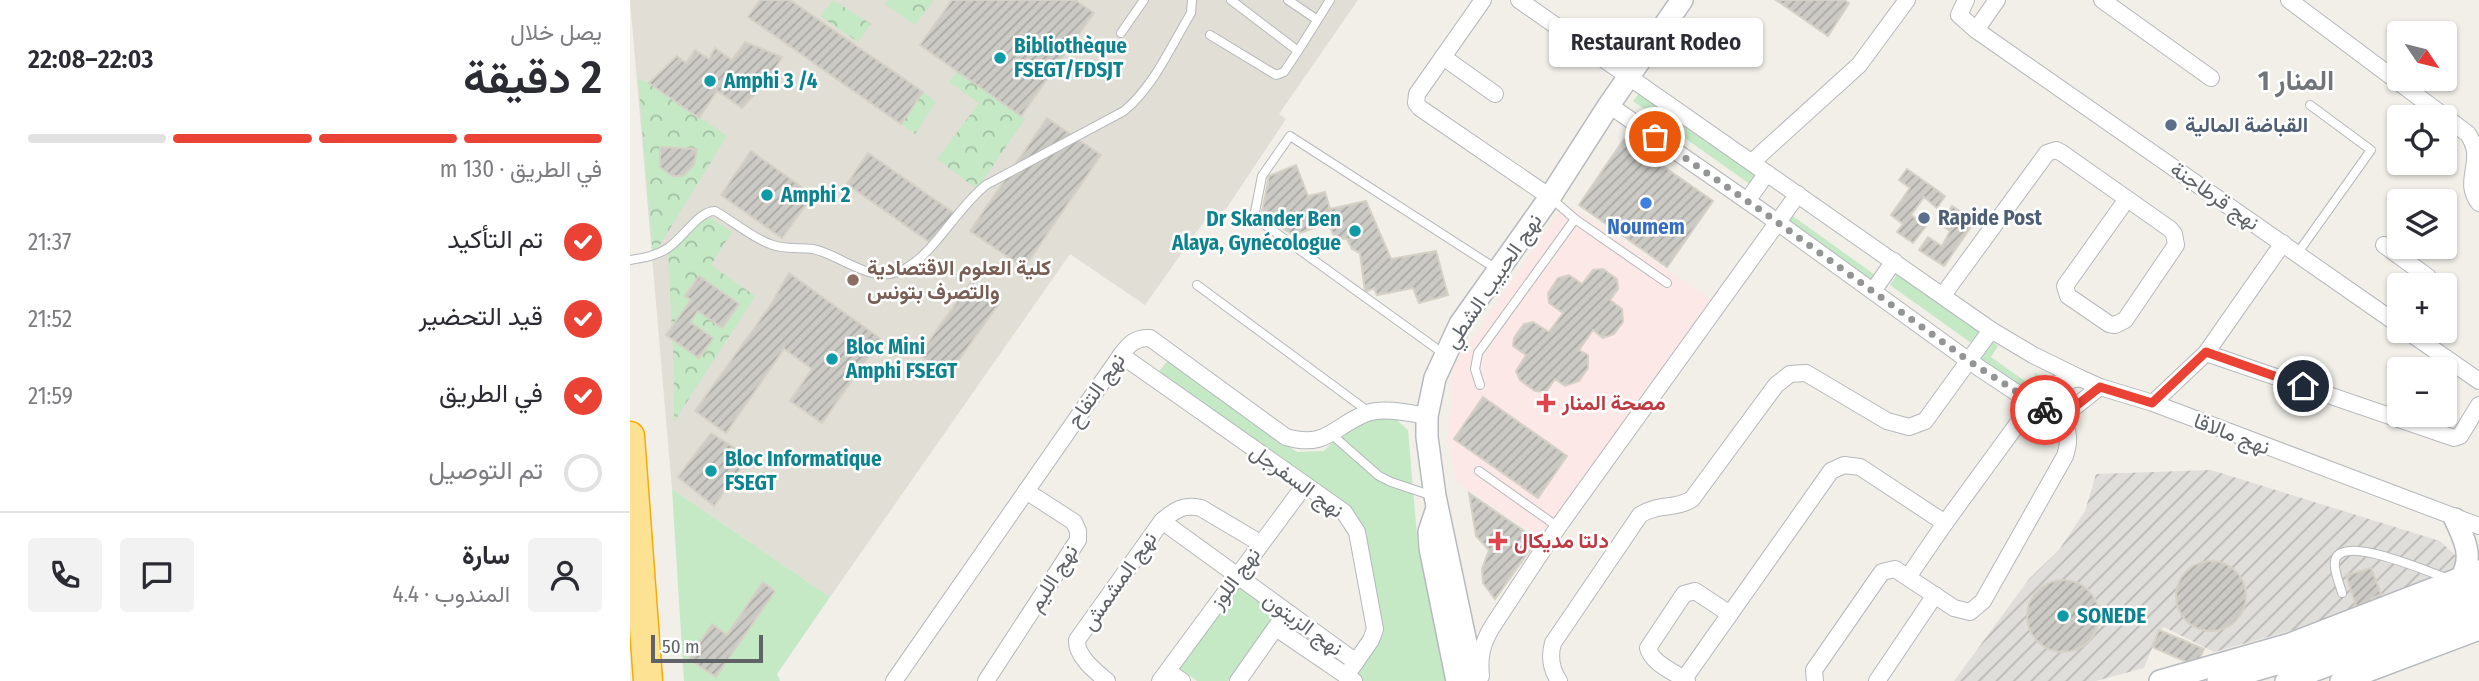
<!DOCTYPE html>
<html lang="ar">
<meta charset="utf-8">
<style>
:root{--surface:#fff;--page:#f2f2f3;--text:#2b2b33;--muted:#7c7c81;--line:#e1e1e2;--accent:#ea4335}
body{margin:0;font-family:"Fira Sans Condensed",Vazirmatn,sans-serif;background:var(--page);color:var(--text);direction:rtl;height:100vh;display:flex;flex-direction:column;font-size:26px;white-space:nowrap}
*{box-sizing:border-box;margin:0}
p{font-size:23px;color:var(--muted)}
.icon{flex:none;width:38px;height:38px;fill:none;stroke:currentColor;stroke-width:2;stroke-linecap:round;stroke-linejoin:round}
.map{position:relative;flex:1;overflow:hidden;direction:ltr}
.details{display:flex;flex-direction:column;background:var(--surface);width:630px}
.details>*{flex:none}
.needle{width:46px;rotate:125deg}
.buttons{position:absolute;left:1757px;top:21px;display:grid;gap:14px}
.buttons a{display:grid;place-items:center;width:70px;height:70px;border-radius:7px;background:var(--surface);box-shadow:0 2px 5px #0004;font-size:35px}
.scale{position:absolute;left:21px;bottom:18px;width:112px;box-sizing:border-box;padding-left:7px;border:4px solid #5f6368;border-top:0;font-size:19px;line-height:24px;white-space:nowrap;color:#5f6368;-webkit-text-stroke:5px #fff;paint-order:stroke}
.pin{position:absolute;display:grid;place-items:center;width:60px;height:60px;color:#fff;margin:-30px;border:4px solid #fff;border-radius:50%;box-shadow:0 2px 7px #0007}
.courier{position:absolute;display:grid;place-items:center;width:70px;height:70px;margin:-35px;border:5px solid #ea4335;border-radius:50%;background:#fff;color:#222;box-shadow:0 2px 9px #0007}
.bubble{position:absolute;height:49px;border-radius:7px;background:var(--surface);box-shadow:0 2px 5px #0004;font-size:23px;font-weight:600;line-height:49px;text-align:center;direction:rtl}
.summary em{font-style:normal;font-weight:600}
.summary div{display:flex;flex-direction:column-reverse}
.summary{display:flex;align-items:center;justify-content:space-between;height:119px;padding:0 28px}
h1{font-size:46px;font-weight:600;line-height:52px}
.bar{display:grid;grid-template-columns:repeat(4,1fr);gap:10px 7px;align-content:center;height:84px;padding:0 28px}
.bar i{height:9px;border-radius:5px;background:var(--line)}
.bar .active{background:var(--accent)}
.bar p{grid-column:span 4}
.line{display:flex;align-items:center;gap:18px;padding:0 28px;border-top:2px solid var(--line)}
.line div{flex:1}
.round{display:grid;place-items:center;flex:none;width:74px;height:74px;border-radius:7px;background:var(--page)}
ol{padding:0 28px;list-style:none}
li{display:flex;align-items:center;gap:21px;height:77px}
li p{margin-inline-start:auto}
li .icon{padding:7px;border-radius:50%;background:var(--accent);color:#fff;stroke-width:4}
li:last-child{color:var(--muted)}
li i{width:38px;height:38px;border:4px solid var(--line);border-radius:50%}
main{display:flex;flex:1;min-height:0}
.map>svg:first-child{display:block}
.industrial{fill:url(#industrial-furrows)}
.education{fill:#e1ded6}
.medical{fill:#fce8e6}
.grass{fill:#c5e8c5}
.forest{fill:url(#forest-crowns)}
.building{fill:url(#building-hatch);stroke:#d6d1c6;stroke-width:2}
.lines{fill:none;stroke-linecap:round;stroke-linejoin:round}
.lane-casing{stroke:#b5b8bc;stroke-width:10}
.street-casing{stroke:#b5b8bc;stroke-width:18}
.secondary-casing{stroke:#b6babf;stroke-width:24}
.highway-casing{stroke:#f9ab00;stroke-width:31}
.lane{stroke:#fff;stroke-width:8}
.street{stroke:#fff;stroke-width:16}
.secondary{stroke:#fff;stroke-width:21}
.highway{stroke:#fde293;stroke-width:28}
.done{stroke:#929495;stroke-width:7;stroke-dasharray:0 12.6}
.route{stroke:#ea4335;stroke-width:9}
.culture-dot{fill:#0f9aa8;stroke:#fff;stroke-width:2.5}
.service-dot{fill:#5c6f8a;stroke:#fff;stroke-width:2.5}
.shop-dot{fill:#3f7fe0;stroke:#fff;stroke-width:2.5}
.education-dot{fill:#8d6e63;stroke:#fff;stroke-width:2.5}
.health-dot{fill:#e0444e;stroke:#fff;stroke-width:2.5}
.labels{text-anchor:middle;stroke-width:5;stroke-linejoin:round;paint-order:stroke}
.culture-label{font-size:21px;font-weight:bold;fill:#0d838f;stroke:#fff;text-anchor:start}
.service-label{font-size:21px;font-weight:bold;fill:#4e5e75;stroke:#fff;text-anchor:start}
.street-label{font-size:21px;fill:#5f6368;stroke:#fff}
.shop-label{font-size:21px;font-weight:bold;fill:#366cbe;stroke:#fff}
.education-label{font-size:21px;font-weight:bold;fill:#785e54;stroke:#fff;text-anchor:start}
.health-label{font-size:21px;font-weight:bold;fill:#be3a42;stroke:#fff;text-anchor:start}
.district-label{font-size:28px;font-weight:bold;fill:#70757a;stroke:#fff}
</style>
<main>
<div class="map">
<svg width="1849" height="681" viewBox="0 0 1849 681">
<defs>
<pattern id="industrial-furrows" width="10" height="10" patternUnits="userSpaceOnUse" patternTransform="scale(1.75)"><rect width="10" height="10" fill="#e0deda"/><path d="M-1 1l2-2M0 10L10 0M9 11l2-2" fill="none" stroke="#b9b8b5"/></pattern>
<pattern id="forest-crowns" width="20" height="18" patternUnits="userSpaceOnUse" patternTransform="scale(1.75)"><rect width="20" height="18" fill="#c5e8c5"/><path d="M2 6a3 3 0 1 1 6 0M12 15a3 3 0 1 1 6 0" fill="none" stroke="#a3c0a4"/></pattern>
<pattern id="building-hatch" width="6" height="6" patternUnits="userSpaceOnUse" patternTransform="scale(1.75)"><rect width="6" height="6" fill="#cccac5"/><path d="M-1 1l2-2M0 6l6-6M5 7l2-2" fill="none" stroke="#a9a8a4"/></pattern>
</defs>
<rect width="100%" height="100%" fill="#f1efe8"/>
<path class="industrial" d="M1581,470l229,71 18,17 -5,14 -134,51 -105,29 -50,-25 -5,4 -15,37 -48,13h-142l75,-102 30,-29 26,-39 11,-37z"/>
<path class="education" d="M0,0h728l-79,114 7,5 -60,90 -20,10 -61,86 -75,-51 -240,343 -158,-108z"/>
<path class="medical" d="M935,203l148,97 -169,241 -88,-60 -8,-40 6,-76z"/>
<g class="grass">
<path d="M1011,91l117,84 -7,10 -118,-84z"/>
<path d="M1160,214l85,61 -4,6 -86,-60z"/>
<path d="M1267,274l85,60 -8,11 -84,-60z"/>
<path d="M1361,341l7,5 -7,11 38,27 7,-11 7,10 -8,12 -8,-3 -48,-34z"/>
<path d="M539,359l128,93 27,-1c15,-16 45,-45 71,-32 4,2 9,8 13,11l10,118 31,133h-86l-8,-10 25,-39 -22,-113 -202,-144z"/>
<path d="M42,489l158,108 -53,77 3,7h-96z"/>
<path d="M609,586l37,27 -48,68h-31l-18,-13z"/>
</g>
<g class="forest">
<path d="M203,0l38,24 -13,18 -38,-26z"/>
<path d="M258,0h46l-19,25 -30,-21z"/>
<path d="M327,71l68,48 -48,70 -40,-30 42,-56 -30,-21z"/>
<path d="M8,79l11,4 78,53 -74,120z"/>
<path d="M293,92l13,10 -21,32 -14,-10z"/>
<path d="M73,213l29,19 -21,33 44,31 -81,126v-49l-6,-123z"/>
</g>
<g class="building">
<path d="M130,0h30l133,92 -22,32 -153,-107z"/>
<path d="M322,0h123l19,13 -73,103 -101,-71z"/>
<path d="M1146,0h68l5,3 -21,33z"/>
<path d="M115,42l37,15 -12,21 -28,30 -25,-17 -18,27 -50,-35 28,-27 9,7 9,-13 14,9 6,-11 17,12z"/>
<path d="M417,118l54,37 -77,113 -54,-37z"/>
<path d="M994,139l89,62 -46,66 -88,-62z"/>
<path d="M30,147l37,2 -3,16 -11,11h-11l-12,-9z"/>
<path d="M121,151l62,44 -31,43 -61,-43z"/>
<path d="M238,153l86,60 -22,31 -85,-60z"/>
<path d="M666,165l12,31 17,-4 5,17 36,-8 25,58 45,-8 12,44 -29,8 -6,-15 -36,7 -3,-7 -9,4 -5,-39 -8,-4 -5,-10 -12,-1 -5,-11 -10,-1 -26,9 -33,-18 8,-41z"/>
<path d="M1277,169l38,27 -8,12 -13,-11 -13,18 15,11 -13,17 -16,-11 6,-8 -12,-9 19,-27 -11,-8z"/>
<path d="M1322,206l23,15 -31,45 -25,-16 9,-13 14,9 8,-15 -10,-7z"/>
<path d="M973,269l14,10 1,10 -8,11 12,9 1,13 -9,12 -11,4 -10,-8 -14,20 9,5v13l-9,13 -14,5 -10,-7 -9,13 -11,-1 -15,-11 -4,-9 10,-16 -13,-9 1,-8 10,-14 9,-2 16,10 14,-19 -14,-10 -1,-10 10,-15 11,-3 13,9 11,-14z"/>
<path d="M159,273l92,66 -59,84 -32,-22 22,-32 -28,-20 -58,84 -31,-22 75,-105z"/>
<path d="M69,276l40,28 -17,24 -24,-17 -8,11 23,16 -14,20 -33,-23 25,-35 -6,-4z"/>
<path d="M341,282l29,20 -52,73 -29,-20z"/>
<path d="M853,397l84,59 -29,42 -84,-59z"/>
<path d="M81,433l38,24 -35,49 -36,-29z"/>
<path d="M839,493l68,47 -42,59 -12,-16 -1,-14 7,-19 -13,-14z"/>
<circle cx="1581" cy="596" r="35"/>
<path d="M1741,568l10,26 -10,5 1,3 -16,4 -10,-31z"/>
<circle cx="1433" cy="616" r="36"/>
<path d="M133,582l12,9 -59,86 -27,-18 23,-35 15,11z"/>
<path d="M1529,630l45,19 -8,17 -44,-19z"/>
</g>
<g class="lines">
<defs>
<g id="lane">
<path d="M658,0l28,19"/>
<path d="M491,33l23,-33"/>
<path d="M580,35l66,40 8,-3 14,-21 -67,-51"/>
<path d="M668,51l32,-51"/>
<path d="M922,199l23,20 92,64"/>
<path d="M1667,254l74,-104 -61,-45"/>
<path d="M0,260c13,-2 26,-4 38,-12 14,-9 32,-38 47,-37 18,10 36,26 55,33 13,6 29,3 43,5 32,7 61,40 95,18 28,-17 50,-60 78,-82l138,-74c30,-25 47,-65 67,-98l1,-13"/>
<path d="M567,285l172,127"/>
<path d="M814,354l-190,-137 8,-41 28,-40 208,134"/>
<path d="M850,385l-5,-16 3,-16 97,-134"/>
<path d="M700,433l49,43 12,6 42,14"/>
<path d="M849,471l79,56"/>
<path d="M1712,593c-2,-9 -9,-23 -7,-32 5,-29 97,13 112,17"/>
</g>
<g id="street">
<path d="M853,0l-66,94 -1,9 4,5 130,89"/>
<path d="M889,0l472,330 42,25 47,23 20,9 53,16 326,123"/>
<path d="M1336,0l-7,15 17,15 423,295"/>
<path d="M1472,0l109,78"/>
<path d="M1659,0l179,134c3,5 6,11 7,17 2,20 -10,34 4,52"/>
<path d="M1346,30l21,-30"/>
<path d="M813,57l52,37"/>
<path d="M979,105l157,109 203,147 63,42 30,14"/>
<path d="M1122,162l107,-97 48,-65"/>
<path d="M1117,201l20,-28"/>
<path d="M1754,245l44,32 5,8"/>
<path d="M1243,291l21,-30"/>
<path d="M1313,295l104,-142 9,-3 6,3 108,76 4,5 2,11 -51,75 -10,5 -6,-1 -41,-28 -3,-10 62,-87"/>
<path d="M1777,331l72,50"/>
<path d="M1576,353l248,85 6,-2 19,-31"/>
<path d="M491,355l223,157 13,20 18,97 -4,11 -25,36"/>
<path d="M1523,403l53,-50 77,-110"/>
<path d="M1432,417l38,-30"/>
<path d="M532,521l194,141"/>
<path d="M1278,577l37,-54"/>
<path d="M646,628l78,53"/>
<path d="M538,671l14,10"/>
<path d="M851,676c-2,-20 1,-32 11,-49l66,-100 240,-333"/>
<path d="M1054,679c-12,-8 -32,-16 -36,-31l36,-54 11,-3 35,23"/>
<path d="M264,681l227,-326c8,-11 15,-18 29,-17l136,99c41,12 47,-11 81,-24 17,-6 42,0 60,3"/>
<path d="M356,681l92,-141v-9l-4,-9 -48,-31"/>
<path d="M477,681c-12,-10 -31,-25 -30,-41l85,-119c13,-11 21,-17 39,-13l59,35"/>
<path d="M530,681l144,-195"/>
<path d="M608,681l43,-61"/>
<path d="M929,681c-8,-12 -10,-24 -6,-38l87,-128c18,-12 35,-5 52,-16l84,-114 14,-11 16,-1 81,48 22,6 16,-6 66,-91"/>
<path d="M1057,681l-3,-2 147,-208 13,-6 16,2 85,56 95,-130 11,-8 29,-7"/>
<path d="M1185,681l-1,-11 68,-98 13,-3 59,39 16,4 13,-11 82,-145c5,-15 4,-24 -3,-39"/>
<path d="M1247,681l58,-86"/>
</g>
<g id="secondary">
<path d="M806,511l-7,21 1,16 27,133"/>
<path d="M1825,519c9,19 19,38 6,59"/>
<path d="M844,681l-39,-185 -8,-59v-21l8,-38 25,-54 90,-127 59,-92 73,-105"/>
<path d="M1530,681l130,-37 189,-73"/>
<path d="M1588,681l72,-21 189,-71"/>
<path d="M1656,681l193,-72"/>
<path d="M1711,681l138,-52"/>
</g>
<path id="highway" d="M0,436l18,245"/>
</defs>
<use href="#lane" class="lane-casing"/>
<use href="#street" class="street-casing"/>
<use href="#secondary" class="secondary-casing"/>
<use href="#highway" class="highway-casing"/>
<use href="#lane" class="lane"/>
<use href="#street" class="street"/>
<use href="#secondary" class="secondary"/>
<use href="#highway" class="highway"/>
</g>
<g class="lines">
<path class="done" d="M1025,137l111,77 203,147 76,49"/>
<path class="route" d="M1415,410l17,7 38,-30 52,16 54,-51 97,34"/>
</g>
<g class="culture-dot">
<circle cx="370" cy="58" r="7"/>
<circle cx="80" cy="81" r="7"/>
<circle cx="137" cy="195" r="7"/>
<circle cx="725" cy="231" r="7"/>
<circle cx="202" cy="359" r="7"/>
<circle cx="81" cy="471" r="7"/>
<circle cx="1433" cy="616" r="7"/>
</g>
<g class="service-dot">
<circle cx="1541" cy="125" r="7"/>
<circle cx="1294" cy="218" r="7"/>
</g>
<circle class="shop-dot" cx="1016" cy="203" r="7"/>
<circle class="education-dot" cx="223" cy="280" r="7"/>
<g class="health-dot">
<path d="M912.5 392.5h7v7h7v7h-7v7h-7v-7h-7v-7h7z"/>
<path d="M864.5 530.5h7v7h7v7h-7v7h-7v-7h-7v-7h7z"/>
</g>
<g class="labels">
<g class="culture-label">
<text x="384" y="53">Bibliothèque<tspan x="384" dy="24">FSEGT/FDSJT</tspan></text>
<text x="94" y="88">Amphi 3 /4</text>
<text x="151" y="202">Amphi 2</text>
<text x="711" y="226" text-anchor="end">Dr Skander Ben<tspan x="711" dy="24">Alaya, Gynécologue</tspan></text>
<text x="216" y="354">Bloc Mini<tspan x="216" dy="24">Amphi FSEGT</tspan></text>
<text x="95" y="466">Bloc Informatique<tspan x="95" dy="24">FSEGT</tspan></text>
<text x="1447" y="623">SONEDE</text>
</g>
<g class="service-label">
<text x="1555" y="132">القباضة المالية</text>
<text x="1308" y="225">Rapide Post</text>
</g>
<g class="street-label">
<text transform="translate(1585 196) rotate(35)" y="7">نهج قرطاجنة</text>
<text transform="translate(863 281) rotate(-56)" y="7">نهج الحبيب الشطي</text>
<text transform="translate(466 390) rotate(-55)" y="7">نهج التفاح</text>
<text transform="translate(1602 434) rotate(21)" y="7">نهج مالاقا</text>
<text transform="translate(667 481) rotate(36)" y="7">نهج السفرجل</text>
<text transform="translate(423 578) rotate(-58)" y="7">نهج الليم</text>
<text transform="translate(605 578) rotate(-54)" y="7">نهج اللوز</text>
<text transform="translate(489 581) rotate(-55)" y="7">نهج المشمش</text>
<text transform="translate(673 624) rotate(36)" y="7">نهج الزيتون</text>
</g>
<g class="shop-label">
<text x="1016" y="234">Noumem</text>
</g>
<g class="education-label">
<text x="237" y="275">كلية العلوم الاقتصادية<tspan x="237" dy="24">والتصرف بتونس</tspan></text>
</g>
<g class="health-label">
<text x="932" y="410">مصحة المنار</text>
<text x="884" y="548">دلتا مديكال</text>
</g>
<g class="district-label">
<text x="1666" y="90">المنار 1</text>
</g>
</g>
</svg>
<div class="buttons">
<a><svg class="needle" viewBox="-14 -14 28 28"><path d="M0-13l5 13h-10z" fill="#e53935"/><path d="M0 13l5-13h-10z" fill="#7c7c81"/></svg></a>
<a><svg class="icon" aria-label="locate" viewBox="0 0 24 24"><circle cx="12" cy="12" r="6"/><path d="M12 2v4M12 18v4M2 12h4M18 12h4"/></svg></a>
<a><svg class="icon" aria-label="layers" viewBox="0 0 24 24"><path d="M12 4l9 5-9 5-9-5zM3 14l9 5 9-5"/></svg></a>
<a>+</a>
<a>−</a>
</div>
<div class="scale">50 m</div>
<div class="pin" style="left:1025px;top:137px;background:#ea580c"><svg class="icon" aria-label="bag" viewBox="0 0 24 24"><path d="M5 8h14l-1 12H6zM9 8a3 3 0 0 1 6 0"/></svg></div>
<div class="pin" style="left:1673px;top:386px;background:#1f2937"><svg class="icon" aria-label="home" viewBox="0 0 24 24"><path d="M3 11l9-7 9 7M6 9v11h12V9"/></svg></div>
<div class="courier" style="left:1415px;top:410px"><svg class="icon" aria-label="bike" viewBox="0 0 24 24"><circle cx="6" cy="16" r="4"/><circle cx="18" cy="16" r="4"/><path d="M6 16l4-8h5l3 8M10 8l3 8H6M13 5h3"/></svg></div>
<div class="bubble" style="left:919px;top:18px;width:214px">Restaurant Rodeo</div>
</div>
<section class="details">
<div class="summary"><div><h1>2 دقيقة</h1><p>يصل خلال</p></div><em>22:03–22:08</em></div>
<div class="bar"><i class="active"></i><i class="active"></i><i class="active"></i><i></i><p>في الطريق · 130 m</p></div>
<ol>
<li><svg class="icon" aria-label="check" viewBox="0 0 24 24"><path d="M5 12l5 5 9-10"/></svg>تم التأكيد<p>21:37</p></li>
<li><svg class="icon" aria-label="check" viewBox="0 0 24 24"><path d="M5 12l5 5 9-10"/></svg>قيد التحضير<p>21:52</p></li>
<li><svg class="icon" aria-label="check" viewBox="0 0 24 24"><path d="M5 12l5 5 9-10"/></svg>في الطريق<p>21:59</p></li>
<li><i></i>تم التوصيل</li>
</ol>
<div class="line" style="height:126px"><a class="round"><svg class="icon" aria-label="person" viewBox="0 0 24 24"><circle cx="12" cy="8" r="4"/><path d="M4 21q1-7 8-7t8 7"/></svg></a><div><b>سارة</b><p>المندوب · 4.4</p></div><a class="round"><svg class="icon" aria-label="chat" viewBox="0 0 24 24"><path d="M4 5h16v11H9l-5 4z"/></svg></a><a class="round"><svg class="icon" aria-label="phone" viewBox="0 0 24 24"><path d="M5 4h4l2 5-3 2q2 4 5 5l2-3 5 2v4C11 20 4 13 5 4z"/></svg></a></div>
</section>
</main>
